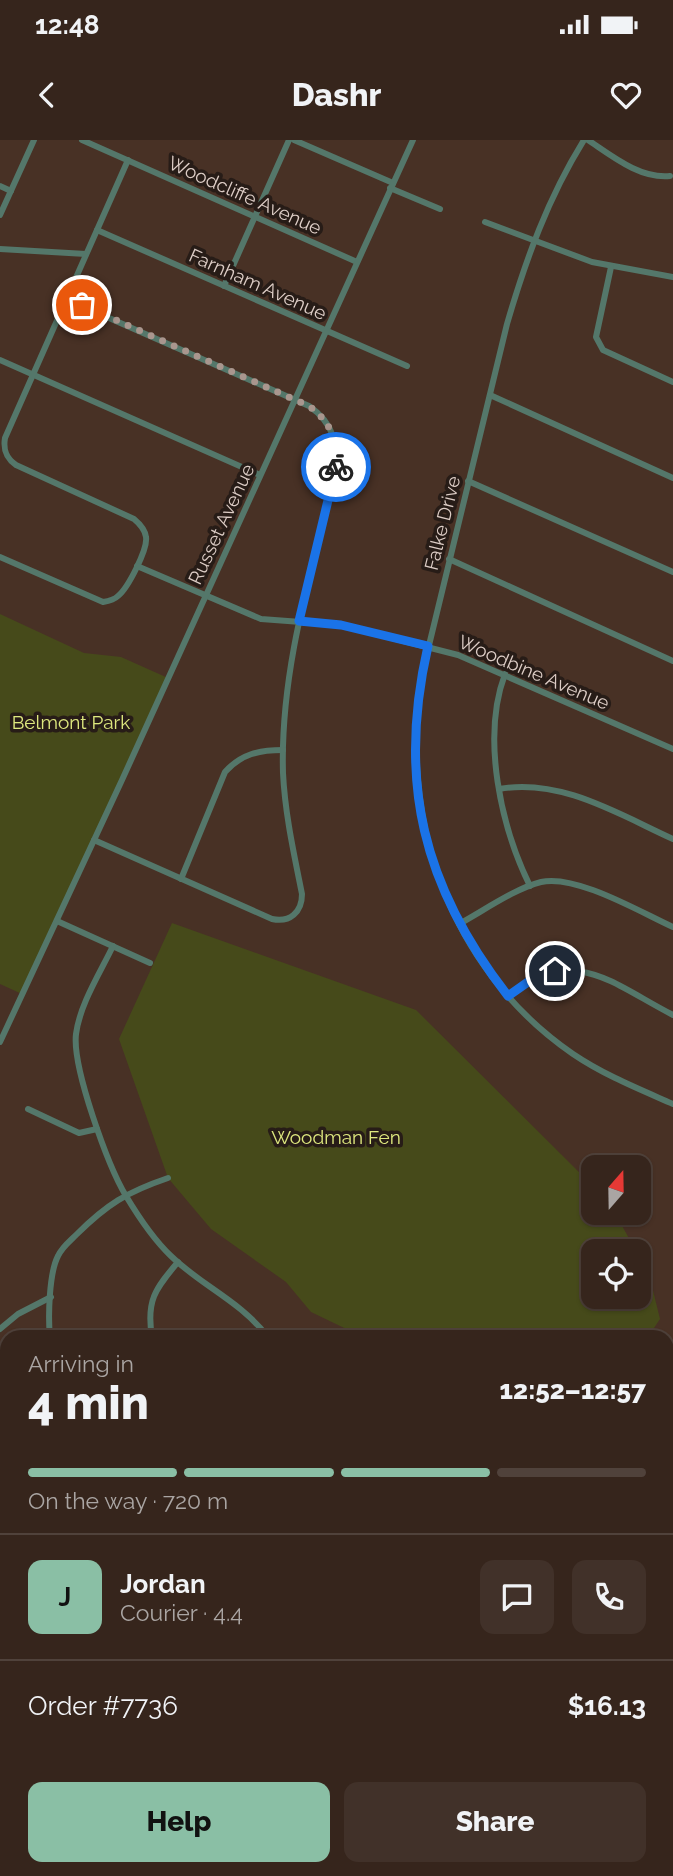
<!DOCTYPE html>
<meta charset="utf-8">
<style>
:root{--surface:#36251c;--page:#413129;--text:#f1f3f6;--muted:#aaa5a3;--line:#50423b;--accent:#8abfa5}
body{margin:0;font-family:Raleway,sans-serif;background:var(--page);color:var(--text);height:100vh;display:flex;flex-direction:column;font-size:26px;white-space:nowrap}
*{box-sizing:border-box;margin:0}
p{font-size:23px;color:var(--muted)}
.icon{flex:none;width:38px;height:38px;fill:none;stroke:currentColor;stroke-width:2;stroke-linecap:round;stroke-linejoin:round}
.map{position:relative;flex:1;overflow:hidden}
.drawer{position:absolute;left:0px;top:1190px;width:674px;height:546px;display:flex;flex-direction:column;background:var(--surface);border-radius:21px 21px 0 0;box-shadow:0 2px 5px #0004,0 0 0 2px var(--line)}
.drawer>*{flex:none}
.needle{width:46px;rotate:20deg}
.buttons{position:absolute;left:581px;top:1015px;display:grid;gap:14px}
.buttons a{display:grid;place-items:center;width:70px;height:70px;border-radius:14px;background:var(--surface);box-shadow:0 2px 5px #0004,0 0 0 2px var(--line);font-size:35px}
.pin{position:absolute;display:grid;place-items:center;width:60px;height:60px;color:#fff;margin:-30px;border:4px solid #fff;border-radius:50%;box-shadow:0 2px 7px #0007}
.courier{position:absolute;display:grid;place-items:center;width:70px;height:70px;margin:-35px;border:5px solid #1a73e8;border-radius:50%;background:#fff;color:#222;box-shadow:0 2px 9px #0007}
.head em{font-style:normal;font-weight:800}
.head div{display:flex;flex-direction:column-reverse}
.head{display:flex;align-items:center;justify-content:space-between;height:119px;padding:0 28px}
h1{font-size:46px;font-weight:800;line-height:52px}
.bar{display:grid;grid-template-columns:repeat(4,1fr);gap:10px 7px;align-content:center;height:84px;padding:0 28px}
.bar i{height:9px;border-radius:5px;background:var(--line)}
.bar .selected{background:var(--accent)}
.bar p{grid-column:span 4}
.line{display:flex;align-items:center;gap:18px;padding:0 28px;border-top:2px solid var(--line)}
.line div{flex:1}
.round{display:grid;place-items:center;flex:none;width:74px;height:74px;border-radius:14px;background:var(--page)}
.button{display:flex;gap:14px;margin-top:auto;padding:14px 28px}
.button a{flex:1;height:80px;border-radius:14px;background:var(--accent);color:#111;font-size:28px;font-weight:800;line-height:80px;text-align:center}
.button a+a{background:var(--page);color:var(--text)}
.status{display:flex;justify-content:space-between;align-items:center;height:49px;padding:0 35px;background:var(--surface);direction:ltr}
.status svg{height:19px;fill:currentColor}
header{display:flex;justify-content:space-between;align-items:center;height:91px;padding:0 28px;background:var(--surface);font-size:32px;font-weight:800}
.map>svg:first-child{display:block}
.green{fill:#464a1a}
.lines{fill:none;stroke-linecap:round;stroke-linejoin:round}
.stream{stroke:#082c2e;stroke-width:2}
.street{stroke:#54776a;stroke-width:6}
.primary{stroke:#69b59b;stroke-width:10}
.done{stroke:#a9968e;stroke-width:7;stroke-dasharray:0 12.6}
.route{stroke:#1a73e8;stroke-width:9}
.labels{text-anchor:middle;stroke-width:7;stroke-linejoin:round;paint-order:stroke}
.street-label{font-size:19px;fill:#ddcdc6;stroke:#271c17}
.park-label{font-size:19px;fill:#dee87e;stroke:#271c17}
</style>
<div class="status"><b>12:48</b><svg viewBox="0 0 49 12"><path d="M0 12V9h3v3zM5 12V6h3v6zM10 12V3h3v9zM15 12V0h3v12zM26 1h20v11H26zM47 4h2v5h-2z"/></svg></div>
<header><svg class="icon" aria-label="back" viewBox="0 0 24 24"><path d="M15 5l-7 7 7 7"/></svg>Dashr<svg class="icon" aria-label="heart" viewBox="0 0 24 24"><path d="M12 20l-8-8c-3-5 5-10 8-4 3-6 11-1 8 4z"/></svg></header>
<div class="map">
<svg width="673" height="1736" viewBox="0 0 673 1736">
<rect width="100%" height="100%" fill="#483125"/>
<g class="green">
<path d="M0,474l84,39 37,4 47,21 -146,316 -22,-10z"/>
<path d="M172,783l244,87 177,176v27h22l21,38h-43v46h46v-41l10,18 11,45 -12,18h-51l-19,-7 -12,7h-203l-52,-25 -25,-30 -75,-53 -43,-51 -49,-139z"/>
</g>
<g class="lines">
<g class="stream">
<path d="M531,1729l22,7"/>
<path d="M402,1736l3,-7"/>
</g>
<g class="street">
<path d="M82,0l275,122"/>
<path d="M294,0l99,43"/>
<path d="M584,0c-36,58 -58,119 -77,184l-84,346c-26,146 25,298 150,384 31,21 66,35 100,50"/>
<path d="M588,0c24,16 52,39 82,36"/>
<path d="M0,46l11,5"/>
<path d="M390,48l50,21"/>
<path d="M0,75l34,-75"/>
<path d="M485,82l107,40 81,15"/>
<path d="M97,90l310,136"/>
<path d="M0,109l86,5"/>
<path d="M611,127l-15,70 7,13 70,32"/>
<path d="M224,146l65,-146"/>
<path d="M66,159l243,107c25,17 30,40 26,69 -24,98 -55,196 -52,298 2,41 11,81 19,121 0,18 -12,29 -30,25l-178,-79"/>
<path d="M0,220l260,115"/>
<path d="M490,255l183,83"/>
<path d="M468,341l205,91"/>
<path d="M0,417l103,45c6,-1 11,-2 15,-6 10,-8 30,-47 28,-59 -1,-8 -6,-13 -12,-18l-118,-54c-10,-7 -13,-15 -11,-27l123,-278"/>
<path d="M449,419l224,102"/>
<path d="M137,426l124,53 80,6 117,30 215,94"/>
<path d="M505,534c-24,64 -4,153 25,212"/>
<path d="M499,649c62,-11 119,25 174,50"/>
<path d="M181,739l44,-107c16,-18 34,-22 58,-22"/>
<path d="M57,781l93,42"/>
<path d="M459,784c24,-13 57,-36 82,-42 35,-8 99,30 132,45"/>
<path d="M113,806c-13,27 -33,58 -37,88 -4,33 32,132 50,162 12,20 27,43 45,60 32,31 68,44 97,81"/>
<path d="M508,856c68,-51 101,-14 165,19"/>
<path d="M0,902l122,-262 291,-640"/>
<path d="M28,969l51,24 18,-4"/>
<path d="M0,1189l18,-15 33,-17"/>
<path d="M50,1197c-2,-20 -1,-64 8,-81 4,-9 12,-15 18,-21 31,-31 51,-43 92,-57"/>
<path d="M152,1197c-6,-36 3,-48 26,-75"/>
<path d="M0,1354l7,3"/>
<path d="M0,1452l7,-15"/>
<path d="M0,1556l7,3"/>
<path d="M0,1728l7,-16"/>
<path d="M103,1736l3,-7"/>
<path d="M208,1736l3,-7"/>
<path d="M319,1736l3,-7"/>
</g>
<g class="primary">
<path d="M667,1412l6,-16"/>
<path d="M519,1736l6,-7"/>
</g>
</g>
<g class="lines">
<path class="done" d="M82,165l227,101c21,15 29,34 27,61"/>
<path class="route" d="M336,327l-37,154 42,4 87,21c-31,135 -5,241 80,350l27,-19 20,-6"/>
</g>
<g class="labels">
<g class="street-label">
<text transform="translate(245 55) rotate(24)" y="7">Woodcliffe Avenue</text>
<text transform="translate(258 144) rotate(24)" y="7">Farnham Avenue</text>
<text transform="translate(442 383) rotate(-76)" y="7">Falke Drive</text>
<text transform="translate(221 384) rotate(-65)" y="7">Russet Avenue</text>
<text transform="translate(534 532) rotate(23)" y="7">Woodbine Avenue</text>
</g>
<g class="park-label">
<text x="71" y="589">Belmont Park</text>
<text x="336" y="1004">Woodman Fen</text>
</g>
</g>
</svg>
<div class="buttons">
<a><svg class="needle" viewBox="-14 -14 28 28"><path d="M0-13l5 13h-10z" fill="#e53935"/><path d="M0 13l5-13h-10z" fill="#aaa5a3"/></svg></a>
<a><svg class="icon" aria-label="locate" viewBox="0 0 24 24"><circle cx="12" cy="12" r="6"/><path d="M12 2v4M12 18v4M2 12h4M18 12h4"/></svg></a>
</div>
<div class="pin" style="left:82px;top:165px;background:#ea580c"><svg class="icon" aria-label="bag" viewBox="0 0 24 24"><path d="M5 8h14l-1 12H6zM9 8a3 3 0 0 1 6 0"/></svg></div>
<div class="pin" style="left:555px;top:831px;background:#1f2937"><svg class="icon" aria-label="home" viewBox="0 0 24 24"><path d="M3 11l9-7 9 7M6 9v11h12V9"/></svg></div>
<div class="courier" style="left:336px;top:327px"><svg class="icon" aria-label="bike" viewBox="0 0 24 24"><circle cx="6" cy="16" r="4"/><circle cx="18" cy="16" r="4"/><path d="M6 16l4-8h5l3 8M10 8l3 8H6M13 5h3"/></svg></div>
<section class="drawer">
<div class="head"><div><h1>4 min</h1><p>Arriving in</p></div><em>12:52–12:57</em></div>
<div class="bar"><i class="selected"></i><i class="selected"></i><i class="selected"></i><i></i><p>On the way · 720 m</p></div>
<div class="line" style="height:126px"><b class="round" style="background:var(--accent);color:#111">J</b><div><b>Jordan</b><p>Courier · 4.4</p></div><a class="round"><svg class="icon" aria-label="chat" viewBox="0 0 24 24"><path d="M4 5h16v11H9l-5 4z"/></svg></a><a class="round"><svg class="icon" aria-label="phone" viewBox="0 0 24 24"><path d="M5 4h4l2 5-3 2q2 4 5 5l2-3 5 2v4C11 20 4 13 5 4z"/></svg></a></div>
<div class="line" style="height:91px"><div>Order #7736</div><b>$16.13</b></div>
<div class="button"><a>Help</a><a>Share</a></div>
</section>
</div>
